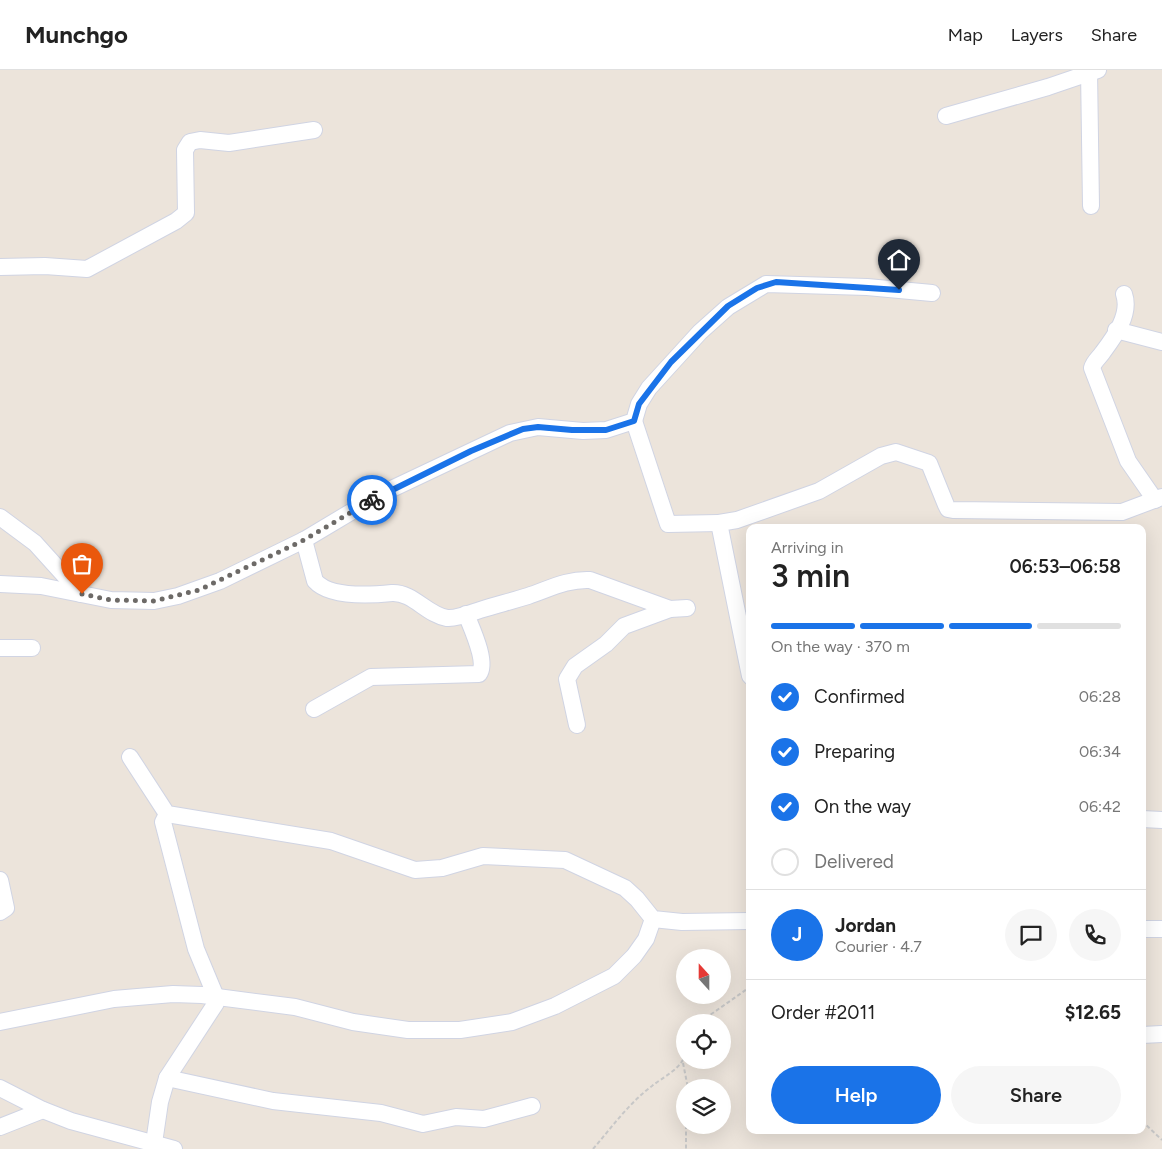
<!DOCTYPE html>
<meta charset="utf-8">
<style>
:root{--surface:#fff;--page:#f6f6f6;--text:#222;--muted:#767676;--line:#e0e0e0;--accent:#1a73e8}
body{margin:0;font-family:Figtree,sans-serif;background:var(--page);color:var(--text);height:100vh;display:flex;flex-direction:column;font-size:19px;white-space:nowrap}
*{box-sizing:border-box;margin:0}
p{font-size:16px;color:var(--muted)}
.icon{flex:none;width:28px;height:28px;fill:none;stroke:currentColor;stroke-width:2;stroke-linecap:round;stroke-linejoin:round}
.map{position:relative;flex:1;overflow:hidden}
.panel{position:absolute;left:746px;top:454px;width:400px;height:610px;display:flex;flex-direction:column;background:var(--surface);border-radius:10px;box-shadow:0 5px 20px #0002}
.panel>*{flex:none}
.needle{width:32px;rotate:339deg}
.fabs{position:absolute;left:676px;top:879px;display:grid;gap:10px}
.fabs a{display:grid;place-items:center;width:55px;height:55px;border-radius:50%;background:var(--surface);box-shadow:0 5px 20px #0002;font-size:25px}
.pin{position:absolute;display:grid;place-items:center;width:42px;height:42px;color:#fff;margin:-51px -21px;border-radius:50% 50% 50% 0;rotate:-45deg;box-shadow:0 0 5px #0007}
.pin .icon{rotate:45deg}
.courier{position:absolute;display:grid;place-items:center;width:50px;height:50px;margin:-25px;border:4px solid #1a73e8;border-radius:50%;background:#fff;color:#222;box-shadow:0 1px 6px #0007}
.summary em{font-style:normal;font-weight:600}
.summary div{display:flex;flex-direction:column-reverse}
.summary{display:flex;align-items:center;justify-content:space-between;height:85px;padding:0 25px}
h1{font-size:32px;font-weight:600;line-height:38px}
.bar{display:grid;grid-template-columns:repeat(4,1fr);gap:8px 5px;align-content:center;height:60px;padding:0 25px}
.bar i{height:6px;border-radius:4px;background:var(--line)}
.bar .active{background:var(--accent)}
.bar p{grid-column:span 4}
.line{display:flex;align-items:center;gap:12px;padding:0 25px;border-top:1px solid var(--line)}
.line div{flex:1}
.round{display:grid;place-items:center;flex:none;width:52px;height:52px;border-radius:26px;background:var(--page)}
ol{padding:0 25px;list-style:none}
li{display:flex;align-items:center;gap:15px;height:55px}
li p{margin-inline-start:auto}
li .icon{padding:5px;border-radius:50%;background:var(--accent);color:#fff;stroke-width:4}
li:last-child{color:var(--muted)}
li i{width:28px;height:28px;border:2px solid var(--line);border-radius:50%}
.button{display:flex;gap:10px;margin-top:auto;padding:10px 25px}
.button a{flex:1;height:58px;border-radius:30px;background:var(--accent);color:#fff;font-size:20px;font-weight:600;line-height:58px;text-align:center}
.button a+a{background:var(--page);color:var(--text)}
header{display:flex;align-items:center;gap:30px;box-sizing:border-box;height:70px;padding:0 25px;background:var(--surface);border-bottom:1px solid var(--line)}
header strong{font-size:24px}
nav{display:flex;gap:28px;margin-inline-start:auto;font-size:18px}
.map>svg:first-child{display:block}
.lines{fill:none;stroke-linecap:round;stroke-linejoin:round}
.minor-casing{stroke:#d0d4e3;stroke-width:18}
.path{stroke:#c7c7c7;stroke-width:2;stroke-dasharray:4 2.5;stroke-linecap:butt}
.minor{stroke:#fff;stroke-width:16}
.done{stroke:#6d6a67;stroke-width:5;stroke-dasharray:0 9}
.route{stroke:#1a73e8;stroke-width:6}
</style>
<header>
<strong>Munchgo</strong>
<nav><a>Map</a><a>Layers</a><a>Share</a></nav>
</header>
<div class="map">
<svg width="1162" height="1079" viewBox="0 0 1162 1079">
<rect width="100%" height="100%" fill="#ece4db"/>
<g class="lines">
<defs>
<g id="minor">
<path d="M1089,0l2,136"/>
<path d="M946,46l102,-29 50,-17"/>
<path d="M0,197l45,-1 42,3 89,-48 10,-8 -1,-63 5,-8 10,-2 29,3 85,-13"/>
<path d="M1124,224c7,20 -9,42 -21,58 -4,6 -9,9 -11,16l36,93 27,39"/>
<path d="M1116,260l46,12"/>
<path d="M634,351l34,103 51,-1"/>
<path d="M0,447l35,26 46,51"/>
<path d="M304,470l11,41c15,17 57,14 77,12 21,-1 35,22 55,25 10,1 24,-5 33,-8 16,-5 32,-9 48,-14 21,-7 39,-17 62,-16l80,29 17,-1"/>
<path d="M0,514l41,2 70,14 43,1 24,-5 42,-15 84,-41 77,-46 129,-61 28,-6 45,4 23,-1 28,-9 5,-17 10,-16 51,-56 28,-25 38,-23 101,3 65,6"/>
<path d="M0,578h32"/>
<path d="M750,606l-31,-153 18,-3 82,-29 62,-35 15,-4 33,11 17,42 2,4 5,1 169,2 40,-15"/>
<path d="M314,639l57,-32 108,-3c9,-12 -8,-47 -13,-60"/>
<path d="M577,655l-10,-46 8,-13 31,-22 18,-18 46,-17"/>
<path d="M130,687l37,57 164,27 84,29 27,-2 41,-12 82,4 60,28 12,11 16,20 29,3 68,-1"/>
<path d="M1142,749l20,1"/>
<path d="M0,810l6,28 -6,4"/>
<path d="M1142,859h20"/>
<path d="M0,952l114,-23 59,-5 29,1 93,12 58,15 55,8h52l52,-8 43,-16 59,-30 20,-20 12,-17 7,-20"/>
<path d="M1142,965l20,-1"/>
<path d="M167,1008l106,23 108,12 42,11 33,-7 28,2 48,-13"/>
<path d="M0,1018l43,22 28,11 103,28"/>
<path d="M0,1057l43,-17"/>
<path d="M156,1079l-2,-6 6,-41 7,-24 49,-75v-6l-20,-48 -33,-127 4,-8"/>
</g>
</defs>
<use href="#minor" class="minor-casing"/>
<g class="path">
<path d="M700,952l50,-35"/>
<path d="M683,993l5,25"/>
<path d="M1142,1051l20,19"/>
<path d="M686,1055v24"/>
<path d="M593,1079c19,-22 36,-46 59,-63 11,-9 29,-17 33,-31"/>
</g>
<use href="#minor" class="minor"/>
</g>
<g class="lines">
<path class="done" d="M82,524l29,6 43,1 45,-11 105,-50 68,-40"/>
<path class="route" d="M372,430l99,-49 52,-22 15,-2 34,3h34l28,-9 5,-17 32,-42 57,-56 29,-18 19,-6 123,8"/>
</g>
</svg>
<div class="fabs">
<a><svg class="needle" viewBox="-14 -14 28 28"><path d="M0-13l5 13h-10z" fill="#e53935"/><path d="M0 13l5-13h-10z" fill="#767676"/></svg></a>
<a><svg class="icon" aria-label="locate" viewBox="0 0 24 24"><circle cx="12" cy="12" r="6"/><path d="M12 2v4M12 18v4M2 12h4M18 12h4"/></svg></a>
<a><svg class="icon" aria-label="layers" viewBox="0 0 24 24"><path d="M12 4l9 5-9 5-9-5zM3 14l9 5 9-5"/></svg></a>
</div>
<div class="pin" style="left:82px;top:524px;background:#ea580c"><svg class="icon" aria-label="bag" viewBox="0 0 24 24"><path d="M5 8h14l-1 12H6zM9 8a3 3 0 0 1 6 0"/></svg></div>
<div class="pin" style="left:899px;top:220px;background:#1f2937"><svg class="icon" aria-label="home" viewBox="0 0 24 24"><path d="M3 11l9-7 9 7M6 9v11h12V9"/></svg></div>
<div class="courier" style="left:372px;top:430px"><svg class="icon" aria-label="bike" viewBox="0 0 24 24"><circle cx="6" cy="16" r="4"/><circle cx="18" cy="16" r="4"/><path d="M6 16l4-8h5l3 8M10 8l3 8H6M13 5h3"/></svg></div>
<section class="panel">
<div class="summary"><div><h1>3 min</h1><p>Arriving in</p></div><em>06:53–06:58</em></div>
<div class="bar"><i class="active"></i><i class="active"></i><i class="active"></i><i></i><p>On the way · 370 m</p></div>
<ol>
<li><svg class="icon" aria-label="check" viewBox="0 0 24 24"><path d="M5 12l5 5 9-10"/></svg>Confirmed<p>06:28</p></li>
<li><svg class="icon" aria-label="check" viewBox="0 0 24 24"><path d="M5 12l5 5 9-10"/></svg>Preparing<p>06:34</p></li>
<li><svg class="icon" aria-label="check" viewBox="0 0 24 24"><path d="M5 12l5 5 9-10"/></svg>On the way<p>06:42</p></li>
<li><i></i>Delivered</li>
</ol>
<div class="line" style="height:90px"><b class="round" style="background:var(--accent);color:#fff">J</b><div><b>Jordan</b><p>Courier · 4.7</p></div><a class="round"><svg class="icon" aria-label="chat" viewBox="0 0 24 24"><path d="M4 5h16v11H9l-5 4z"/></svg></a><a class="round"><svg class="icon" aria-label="phone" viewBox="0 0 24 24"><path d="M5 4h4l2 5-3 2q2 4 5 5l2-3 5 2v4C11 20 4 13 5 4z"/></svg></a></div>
<div class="line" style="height:65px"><div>Order #2011</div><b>$12.65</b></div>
<div class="button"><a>Help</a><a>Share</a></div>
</section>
</div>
